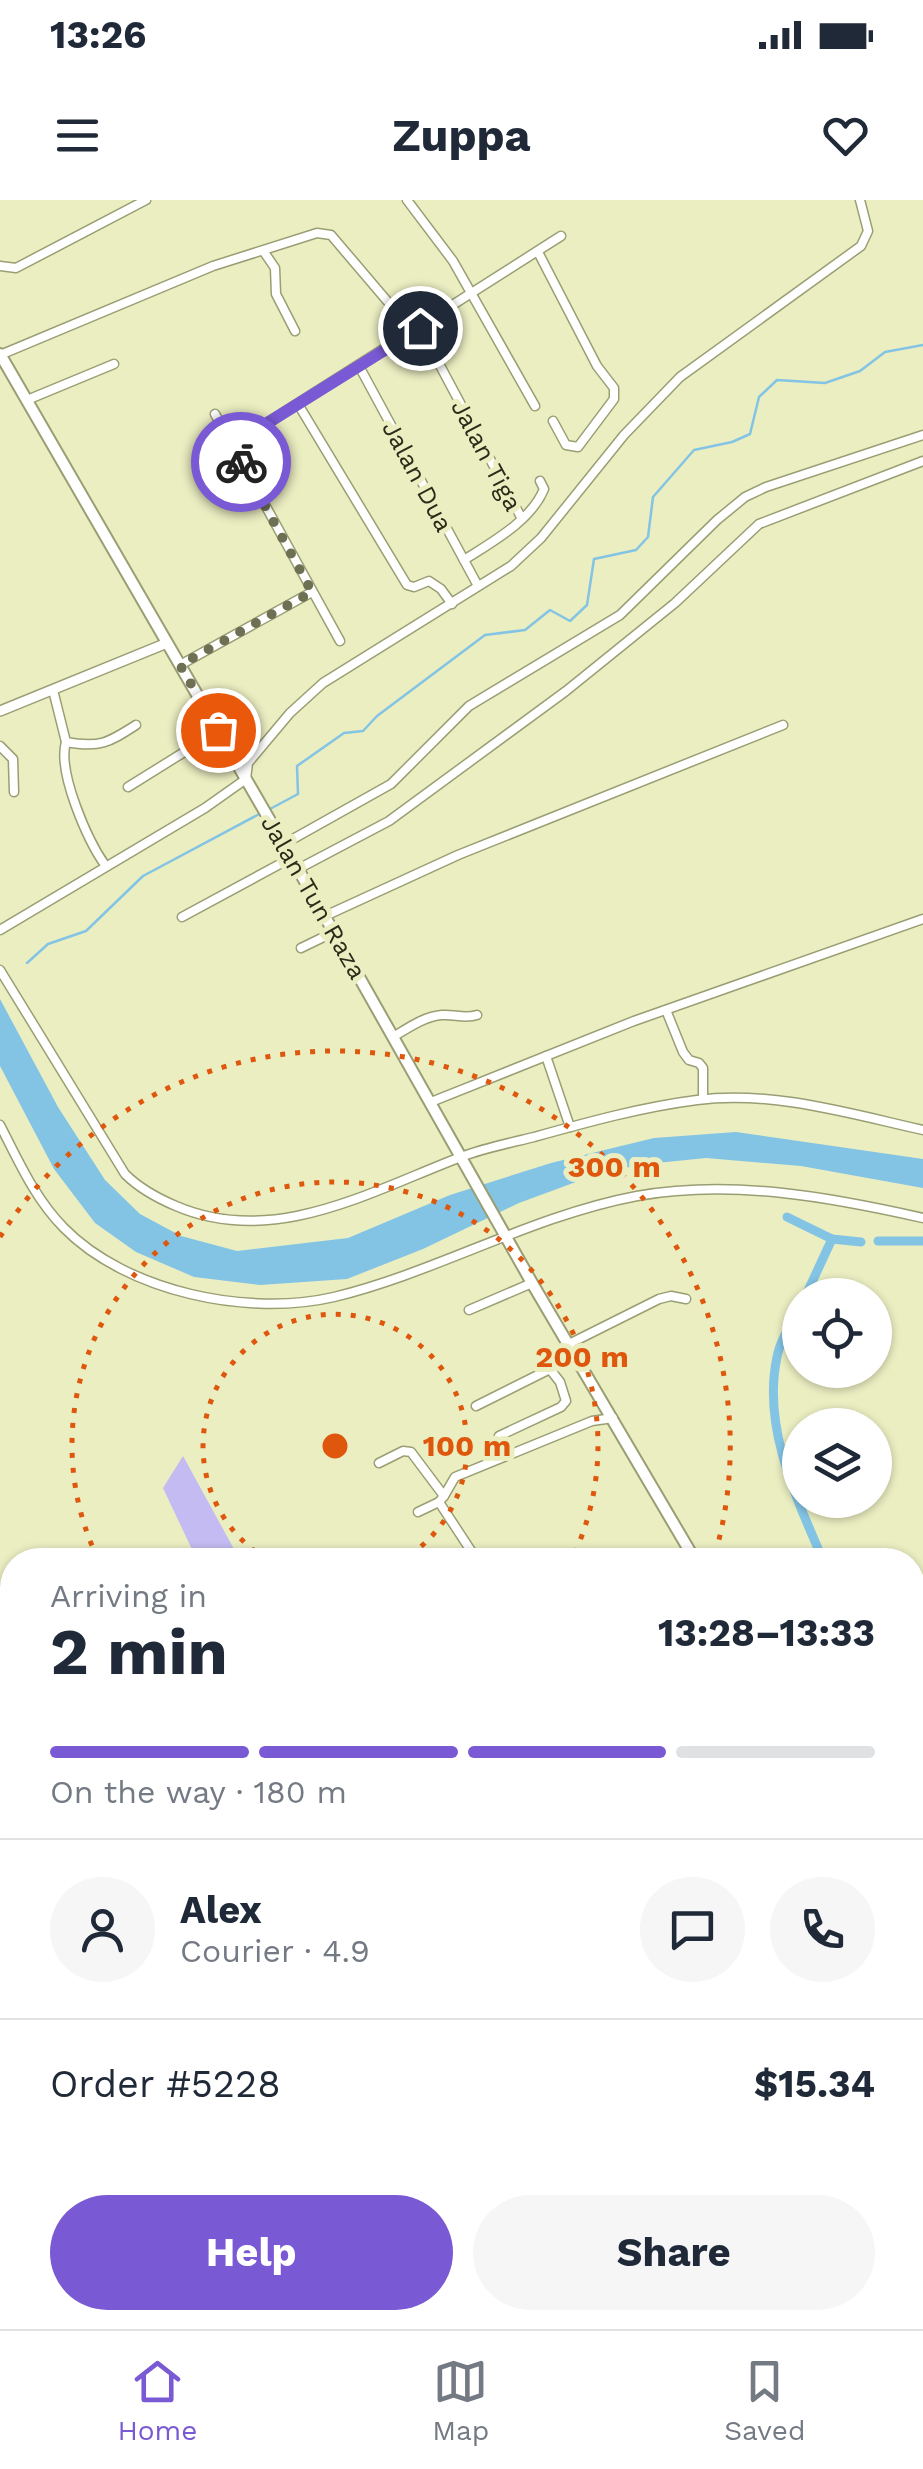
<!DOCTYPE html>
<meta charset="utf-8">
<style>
:root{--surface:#fff;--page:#f6f6f7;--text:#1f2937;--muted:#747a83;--line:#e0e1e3;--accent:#7a5ad4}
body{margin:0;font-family:"Work Sans",sans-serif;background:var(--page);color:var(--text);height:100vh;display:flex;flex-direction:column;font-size:38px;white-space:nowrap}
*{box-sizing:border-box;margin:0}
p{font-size:32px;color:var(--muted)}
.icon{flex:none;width:55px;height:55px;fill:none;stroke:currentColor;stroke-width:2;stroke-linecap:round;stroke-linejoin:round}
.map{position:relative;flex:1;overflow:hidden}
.drawer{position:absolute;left:0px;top:1348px;width:925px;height:782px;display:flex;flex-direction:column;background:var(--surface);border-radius:40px 40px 0 0;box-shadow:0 2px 8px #0004}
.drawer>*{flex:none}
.tools{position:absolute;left:782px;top:1078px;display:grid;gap:20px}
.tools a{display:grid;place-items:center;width:110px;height:110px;border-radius:50%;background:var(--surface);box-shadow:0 2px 8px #0004;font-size:50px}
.pin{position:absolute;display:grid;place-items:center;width:85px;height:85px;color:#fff;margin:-42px;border:5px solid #fff;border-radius:50%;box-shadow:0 2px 10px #0007}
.courier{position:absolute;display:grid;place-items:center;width:100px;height:100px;margin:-50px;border:8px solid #7a5ad4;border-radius:50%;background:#fff;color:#222;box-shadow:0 2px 12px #0007}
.overview em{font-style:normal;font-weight:700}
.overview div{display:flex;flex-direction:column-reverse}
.overview{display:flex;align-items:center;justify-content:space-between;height:170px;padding:0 50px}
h1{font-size:65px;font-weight:700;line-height:75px}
.bar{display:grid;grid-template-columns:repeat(4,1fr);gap:15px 10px;align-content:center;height:120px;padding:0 50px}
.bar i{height:12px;border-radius:8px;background:var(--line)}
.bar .selected{background:var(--accent)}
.bar p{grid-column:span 4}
.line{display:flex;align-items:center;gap:25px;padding:0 50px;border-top:2px solid var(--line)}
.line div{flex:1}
.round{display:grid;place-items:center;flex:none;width:105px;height:105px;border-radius:52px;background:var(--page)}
.primary-button{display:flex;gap:20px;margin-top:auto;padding:20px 50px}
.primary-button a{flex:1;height:115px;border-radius:60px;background:var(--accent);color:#fff;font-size:40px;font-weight:700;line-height:115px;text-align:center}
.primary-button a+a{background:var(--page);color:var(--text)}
.status{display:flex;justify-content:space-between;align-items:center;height:70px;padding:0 50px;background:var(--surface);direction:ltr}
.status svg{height:28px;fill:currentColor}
header{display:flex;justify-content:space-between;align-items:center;height:130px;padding:0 50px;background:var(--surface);font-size:45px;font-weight:700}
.tab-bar{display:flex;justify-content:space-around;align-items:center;height:140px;border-top:2px solid var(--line);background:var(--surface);font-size:28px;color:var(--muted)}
.tab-bar a{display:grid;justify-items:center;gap:5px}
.tab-bar .selected{color:var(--accent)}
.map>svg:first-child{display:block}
.green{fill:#c3bbf1}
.water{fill:#83c4e5}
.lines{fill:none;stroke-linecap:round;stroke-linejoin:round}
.stream{stroke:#83c4e5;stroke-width:2.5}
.canal{stroke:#83c4e5;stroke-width:9}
.minor-casing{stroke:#9a9e73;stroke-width:11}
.tertiary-casing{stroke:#9a9e73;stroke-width:12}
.secondary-casing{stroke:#9a9e73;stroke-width:14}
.minor{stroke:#fff;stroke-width:8}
.tertiary{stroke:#fff;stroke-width:9}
.secondary{stroke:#fff;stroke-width:10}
.done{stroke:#6e7054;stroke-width:10;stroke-dasharray:0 18}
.route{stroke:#7a5ad4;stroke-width:12}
.ring{fill:none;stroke:#de570d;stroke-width:5;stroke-dasharray:5 10}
.labels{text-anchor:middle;stroke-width:10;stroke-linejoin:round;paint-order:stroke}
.street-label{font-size:25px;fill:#2a2c1a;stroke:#ebeec1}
.centre{fill:#de570d;stroke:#ebeec1;stroke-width:5}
.ring-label{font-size:30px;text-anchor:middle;font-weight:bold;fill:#de570d;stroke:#ebeec1;stroke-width:10;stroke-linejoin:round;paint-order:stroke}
</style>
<div class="status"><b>13:26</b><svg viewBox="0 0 49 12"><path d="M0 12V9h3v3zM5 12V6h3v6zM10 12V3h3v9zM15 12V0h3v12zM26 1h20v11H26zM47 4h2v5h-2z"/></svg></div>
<header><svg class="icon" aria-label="menu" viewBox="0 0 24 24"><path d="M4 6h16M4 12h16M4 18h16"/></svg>Zuppa<svg class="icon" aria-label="heart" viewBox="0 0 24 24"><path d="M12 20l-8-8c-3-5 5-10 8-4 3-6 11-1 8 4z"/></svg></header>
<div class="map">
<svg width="923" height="2129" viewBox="0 0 923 2129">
<rect width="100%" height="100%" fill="#ebeec1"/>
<path class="green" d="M183,1256l57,104h-43l-34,-72z"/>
<path class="water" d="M0,799l58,108 47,73 35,34 41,22 56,15 111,-13 102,-43 101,-32 103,-25 82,-6 187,27v29l-122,-22 -95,-8 -69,7 -53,14 -65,24 -96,46 -76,30 -87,6 -66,-8 -58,-25 -41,-29 -41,-54 -54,-103z"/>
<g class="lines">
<g class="stream">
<path d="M270,609l28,-15 -1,-28 47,-33 19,-2 14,-15 108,-81 40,-5 25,-20 20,11 17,-16 7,-46 42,-9 12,-13 5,-40 41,-47 38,-8 18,-8 9,-37 18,-17 48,3 35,-12 25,-19 38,-7"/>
<path d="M27,763l21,-19 38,-13 57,-55 120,-64"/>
</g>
<g class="canal">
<path d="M787,1017l45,22"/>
<path d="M878,1041h45"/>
<path d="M806,1095l26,-56 29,3"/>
<path d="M800,1108c-8,15 -20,32 -23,49 -15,70 19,140 46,203"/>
<path d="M912,1417l11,4"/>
<path d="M0,1554h12"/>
<path d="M334,2118l2,11"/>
</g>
<defs>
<g id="minor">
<path d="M407,0l46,61 82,145"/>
<path d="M264,52l11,16 1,26 19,37"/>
<path d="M538,52l59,114 17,22v11l-36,48 -12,-2 -13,-24"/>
<path d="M0,66l16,2 130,-68"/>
<path d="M420,128l102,191"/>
<path d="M0,155l213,-89 104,-33 14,2 57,67"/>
<path d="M359,166l119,220"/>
<path d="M27,200l87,-36"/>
<path d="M298,204l109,181 7,2 15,-6 12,8 11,15"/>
<path d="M215,214l125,227"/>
<path d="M232,245l329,-209"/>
<path d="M464,360c28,-18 67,-39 80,-71l-4,-8"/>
<path d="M180,465l132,-73"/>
<path d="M53,490l13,52c34,6 42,1 70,-17"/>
<path d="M66,542c-9,30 22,99 39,123"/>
<path d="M0,546l13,13 1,33"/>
<path d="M128,587l90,-56"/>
<path d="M284,644l107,-60 78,-78 151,-91 97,-95 28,-23 21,-10 157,-52"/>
<path d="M298,669l91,-48 177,-130 109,-88 84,-79 164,-63"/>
<path d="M325,716l133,-61 325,-130"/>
<path d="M182,717l109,-59"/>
<path d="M0,730l205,-122 41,-29 2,-16 42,-50 33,-30 188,-117 30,-28 83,-103 56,-58 181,-131 7,-15 -8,-31"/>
<path d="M301,748l33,-16"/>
<path d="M0,770l125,204c14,14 32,24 51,32 98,42 195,-15 285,-49 23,-9 49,-14 73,-20 54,-15 108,-30 163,-37 74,-10 154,14 226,30"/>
<path d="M666,810l17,42 6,8 10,3 4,5v31"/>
<path d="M393,837c15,-9 32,-21 49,-22 13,-1 22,4 35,0"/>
<path d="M546,856l24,71"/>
<path d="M431,902l203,-81 289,-102"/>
<path d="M0,925c18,35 35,74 64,103 63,64 184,89 270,69 103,-25 197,-81 303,-101 95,-17 193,1 286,22"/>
<path d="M469,1110l63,-27"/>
<path d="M569,1144l90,-45 12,-3 15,3"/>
<path d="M476,1206l100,-50"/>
<path d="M499,1236l62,-29 5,-6 -6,-19 -11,-14"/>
<path d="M379,1263l24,-12 8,1 33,44 11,-19 137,-56 21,-3"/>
<path d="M444,1296l-5,6 38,58"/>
<path d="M418,1312l21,-10"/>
<path d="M914,1567l9,20"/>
<path d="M923,1603l-7,8 7,15"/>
<path d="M912,1661l11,-7"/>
<path d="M12,1808l-6,5 6,18"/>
<path d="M912,2022l9,10"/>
<path d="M0,2047l12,16"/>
<path d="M0,2097l12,-6"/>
<path d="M293,2118l2,11"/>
<path d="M368,2118l4,11"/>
<path d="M565,2118l7,11"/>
<path d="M666,2118l8,11"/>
<path d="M795,2129l16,-11"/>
</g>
<g id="tertiary">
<path d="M0,511l167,-68"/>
<path d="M193,2129l18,-11"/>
</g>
<g id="secondary">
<path d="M0,154l298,515 234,414 163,277"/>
<path d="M912,1727l11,17"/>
</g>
</defs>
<use href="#minor" class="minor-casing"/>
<use href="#tertiary" class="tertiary-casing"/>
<use href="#secondary" class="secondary-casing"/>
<use href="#minor" class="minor"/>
<use href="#tertiary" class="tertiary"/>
<use href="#secondary" class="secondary"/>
</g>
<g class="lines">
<path class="done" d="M218,530l-38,-65 132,-73 -71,-130"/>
<path class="route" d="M241,262l-9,-17 188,-117"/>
</g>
<g class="ring">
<path d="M268 1360A132 132 0 1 1 402 1360"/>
<path d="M98 1359A263 263 0 1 1 572 1359"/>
<path d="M11 1473A395 395 0 0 1 0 1455M0 1037A395 395 0 0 1 714 1358"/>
</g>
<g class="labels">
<g class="street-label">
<text transform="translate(487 255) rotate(62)" y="9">Jalan Tiga</text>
<text transform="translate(418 276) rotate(62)" y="9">Jalan Dua</text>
<text transform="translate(314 697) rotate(60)" y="9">Jalan Tun Raza</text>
</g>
</g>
<circle cx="335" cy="1246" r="15" class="centre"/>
<g class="ring-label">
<text x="614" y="977">300 m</text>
<text x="582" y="1167">200 m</text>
<text x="467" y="1256">100 m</text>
</g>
</svg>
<div class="tools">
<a><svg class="icon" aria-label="locate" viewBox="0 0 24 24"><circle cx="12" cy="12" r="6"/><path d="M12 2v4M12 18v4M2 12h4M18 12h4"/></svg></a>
<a><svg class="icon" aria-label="layers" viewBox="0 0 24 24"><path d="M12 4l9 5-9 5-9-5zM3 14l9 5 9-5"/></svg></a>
</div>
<div class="pin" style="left:218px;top:530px;background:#ea580c"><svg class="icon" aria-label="bag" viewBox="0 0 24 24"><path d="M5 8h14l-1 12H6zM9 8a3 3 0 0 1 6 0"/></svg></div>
<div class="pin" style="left:420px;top:128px;background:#1f2937"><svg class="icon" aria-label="home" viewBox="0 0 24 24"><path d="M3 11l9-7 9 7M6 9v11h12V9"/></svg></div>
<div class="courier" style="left:241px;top:262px"><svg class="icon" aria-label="bike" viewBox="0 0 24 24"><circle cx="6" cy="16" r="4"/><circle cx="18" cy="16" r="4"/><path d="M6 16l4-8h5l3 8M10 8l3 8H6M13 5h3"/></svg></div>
<section class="drawer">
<div class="overview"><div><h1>2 min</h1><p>Arriving in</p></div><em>13:28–13:33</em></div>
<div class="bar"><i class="selected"></i><i class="selected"></i><i class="selected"></i><i></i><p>On the way · 180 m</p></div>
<div class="line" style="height:180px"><a class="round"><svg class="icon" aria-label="person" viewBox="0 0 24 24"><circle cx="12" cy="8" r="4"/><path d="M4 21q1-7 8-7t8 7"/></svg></a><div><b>Alex</b><p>Courier · 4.9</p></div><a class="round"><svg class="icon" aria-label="chat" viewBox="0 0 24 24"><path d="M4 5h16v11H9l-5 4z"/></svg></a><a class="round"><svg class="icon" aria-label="phone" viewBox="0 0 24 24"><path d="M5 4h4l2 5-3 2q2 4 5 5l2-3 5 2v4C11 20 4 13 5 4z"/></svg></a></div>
<div class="line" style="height:130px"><div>Order #5228</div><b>$15.34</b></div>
<div class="primary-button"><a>Help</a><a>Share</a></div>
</section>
</div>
<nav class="tab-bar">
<a class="selected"><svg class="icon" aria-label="home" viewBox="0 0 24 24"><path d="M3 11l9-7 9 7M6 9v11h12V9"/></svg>Home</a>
<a><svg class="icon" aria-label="map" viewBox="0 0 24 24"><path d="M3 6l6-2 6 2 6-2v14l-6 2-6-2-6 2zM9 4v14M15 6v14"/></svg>Map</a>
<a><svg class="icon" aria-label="saved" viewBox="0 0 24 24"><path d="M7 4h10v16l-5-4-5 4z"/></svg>Saved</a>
</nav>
